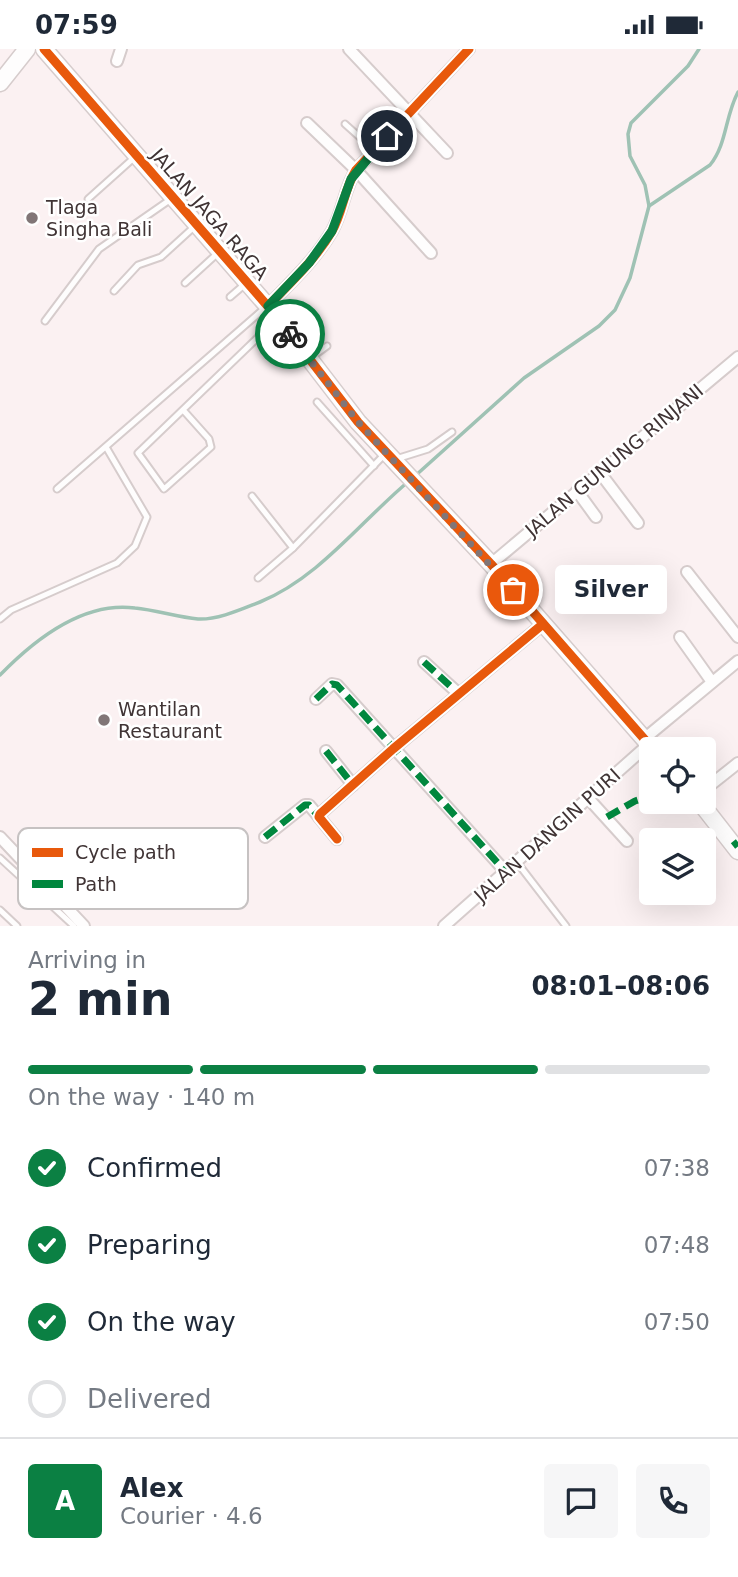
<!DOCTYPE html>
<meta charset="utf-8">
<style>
:root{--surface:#fff;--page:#f6f6f7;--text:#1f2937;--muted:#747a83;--line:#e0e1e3;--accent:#0b8043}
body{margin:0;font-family:"DejaVu Sans",sans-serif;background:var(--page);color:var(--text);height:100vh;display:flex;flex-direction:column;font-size:26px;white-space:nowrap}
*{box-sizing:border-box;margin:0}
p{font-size:23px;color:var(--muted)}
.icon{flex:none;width:38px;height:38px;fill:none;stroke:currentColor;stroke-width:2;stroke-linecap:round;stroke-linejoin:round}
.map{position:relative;height:877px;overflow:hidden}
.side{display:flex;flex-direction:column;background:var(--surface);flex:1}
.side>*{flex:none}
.buttons{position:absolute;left:639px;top:688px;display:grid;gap:14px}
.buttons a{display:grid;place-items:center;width:77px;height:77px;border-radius:7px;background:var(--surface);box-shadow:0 7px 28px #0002;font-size:35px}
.pin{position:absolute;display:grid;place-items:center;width:60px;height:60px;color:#fff;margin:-30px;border:4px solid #fff;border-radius:50%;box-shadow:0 2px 7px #0007}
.courier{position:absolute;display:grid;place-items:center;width:70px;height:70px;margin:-35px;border:5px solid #0b8043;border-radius:50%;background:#fff;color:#222;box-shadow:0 2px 9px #0007}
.bubble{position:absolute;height:49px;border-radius:7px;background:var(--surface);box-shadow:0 7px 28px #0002;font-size:23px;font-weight:700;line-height:49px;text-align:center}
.summary em{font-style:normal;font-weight:700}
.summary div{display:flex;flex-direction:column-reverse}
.summary{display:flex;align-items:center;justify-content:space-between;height:119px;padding:0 28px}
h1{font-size:46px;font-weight:700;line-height:52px}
.bar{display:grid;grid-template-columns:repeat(4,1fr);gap:10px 7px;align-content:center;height:84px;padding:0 28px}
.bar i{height:9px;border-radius:5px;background:var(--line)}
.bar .current{background:var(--accent)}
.bar p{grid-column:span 4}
.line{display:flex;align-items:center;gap:18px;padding:0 28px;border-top:2px solid var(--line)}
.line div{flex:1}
.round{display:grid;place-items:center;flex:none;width:74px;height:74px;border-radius:7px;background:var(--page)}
ol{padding:0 28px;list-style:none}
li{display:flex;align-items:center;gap:21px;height:77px}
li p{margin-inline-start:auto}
li .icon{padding:7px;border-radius:50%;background:var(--accent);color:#fff;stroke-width:4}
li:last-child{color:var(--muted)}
li i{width:38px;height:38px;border:4px solid var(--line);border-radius:50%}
.status{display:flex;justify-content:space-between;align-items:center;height:49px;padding:0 35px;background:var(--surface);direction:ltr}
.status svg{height:19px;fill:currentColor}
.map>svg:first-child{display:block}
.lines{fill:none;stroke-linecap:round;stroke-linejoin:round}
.stream{stroke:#9fc2b4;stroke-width:3.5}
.lane-casing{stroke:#d6cccc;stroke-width:9}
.street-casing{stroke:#d6cccc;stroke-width:14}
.secondary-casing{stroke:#d6cccc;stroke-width:19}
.lane{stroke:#fefdfd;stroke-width:5}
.street{stroke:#fefdfd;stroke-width:10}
.secondary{stroke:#fefdfd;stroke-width:16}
.quiet{stroke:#00873e;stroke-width:7;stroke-dasharray:14 7;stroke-linecap:butt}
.cycleway-casing{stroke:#fff;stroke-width:13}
.cycleway{stroke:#e8590c;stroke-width:9}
.done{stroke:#817677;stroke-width:7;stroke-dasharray:0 12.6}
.route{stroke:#0b8043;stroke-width:9}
.poi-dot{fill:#817677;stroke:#fff;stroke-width:2.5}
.labels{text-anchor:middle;stroke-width:5;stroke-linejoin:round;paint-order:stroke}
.poi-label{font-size:19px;fill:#403435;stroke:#fff;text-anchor:start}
.street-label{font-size:19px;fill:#403435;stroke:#fff}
.key{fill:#fff;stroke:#c6c2c2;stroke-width:2}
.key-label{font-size:19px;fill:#403435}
</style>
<div class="status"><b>07:59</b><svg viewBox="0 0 49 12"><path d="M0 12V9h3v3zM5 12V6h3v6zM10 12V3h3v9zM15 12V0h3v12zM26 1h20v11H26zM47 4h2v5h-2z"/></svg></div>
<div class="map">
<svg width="738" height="877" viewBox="0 0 738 877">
<rect width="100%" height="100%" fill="#fbf1f2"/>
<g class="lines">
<g class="stream">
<path d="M649,157l61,-41c17,-21 15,-49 28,-73"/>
<path d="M415,427l109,-98 75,-52 16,-16 15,-32 19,-72 -4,-21 -15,-29 -2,-22 3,-11 57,-57 11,-17"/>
<path d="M0,626c33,-34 83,-74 135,-67 21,2 42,9 63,11 20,1 44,-10 62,-17 59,-24 101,-81 149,-121"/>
</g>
<defs>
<g id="lane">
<path d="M345,75l29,26"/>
<path d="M88,150l48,-43"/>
<path d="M185,234l34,-31"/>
<path d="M114,242l24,-26 23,-8 33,-30"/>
<path d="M230,248l14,-12"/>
<path d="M45,272l54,-72 72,-50"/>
<path d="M312,308l15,-11"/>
<path d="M317,353l57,64"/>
<path d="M184,362l25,28 2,8 -47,42 -26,-36 138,-133"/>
<path d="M396,410l32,-10 24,-17"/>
<path d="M57,440l209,-182"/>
<path d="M252,447l41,52"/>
<path d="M258,529l35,-30 93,-95"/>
<path d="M0,570l11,-9 106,-47 18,-17 12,-29 -41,-70"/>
<path d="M0,809l74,68"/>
<path d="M516,812l50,65"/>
<path d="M0,861l17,16"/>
</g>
<g id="street">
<path d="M349,0l98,104"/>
<path d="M117,12l4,-12"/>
<path d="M307,74l49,47 75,83"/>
<path d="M268,257c22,-23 48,-47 64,-75 11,-19 12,-42 24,-61l113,-121"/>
<path d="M601,425l37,49"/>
<path d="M577,442l19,26"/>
<path d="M491,515l247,-207"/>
<path d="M687,523l51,65"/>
<path d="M680,588l32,45"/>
<path d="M424,613l35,32"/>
<path d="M316,650l16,-15 5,1 168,186"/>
<path d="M644,690l94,-78"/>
<path d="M326,702l27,34"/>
<path d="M704,741l34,-27"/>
<path d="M588,749l39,43"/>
<path d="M0,788l84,89"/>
<path d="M265,788l40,-32h4l10,12"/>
<path d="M337,790l-18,-22 1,-3 73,-65 150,-125"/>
<path d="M444,877l205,-182"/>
</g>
<g id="secondary">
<path d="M44,0l234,269 80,104 133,142 162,185"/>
<path d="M0,34l27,-34"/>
<path d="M699,752l39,50"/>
</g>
</defs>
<use href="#lane" class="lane-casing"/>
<use href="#street" class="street-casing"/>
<use href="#secondary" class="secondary-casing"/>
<use href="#lane" class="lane"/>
<use href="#street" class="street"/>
<use href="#secondary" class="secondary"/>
<g class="quiet">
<path d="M424,613l35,32"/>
<path d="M316,650l16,-15 5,1 168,186"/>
<path d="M326,702l27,34"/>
<path d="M607,768l28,-16 16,-5"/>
<path d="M265,788l40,-32h4l10,12"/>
<path d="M733,797l5,-4"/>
</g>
<defs>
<g id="cycleway">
<path d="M44,0l234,269 80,104 133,142 162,185"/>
<path d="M268,257c22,-23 48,-47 64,-75 11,-19 12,-42 24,-61l113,-121"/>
<path d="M337,790l-18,-22 1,-3 73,-65 150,-125"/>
</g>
</defs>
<use href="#cycleway" class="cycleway-casing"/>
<use href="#cycleway" class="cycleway"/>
</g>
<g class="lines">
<path class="done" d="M290,285l68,88 155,168"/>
<path class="route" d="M290,285l-22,-28 41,-43 23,-32 19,-52 36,-43"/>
</g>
<g class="poi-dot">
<circle cx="32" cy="169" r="7"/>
<circle cx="104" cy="671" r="7"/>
</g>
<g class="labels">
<g class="poi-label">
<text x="46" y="165">Tlaga<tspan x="46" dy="22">Singha Bali</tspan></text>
<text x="118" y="667">Wantilan<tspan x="118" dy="22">Restaurant</tspan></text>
</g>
<g class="street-label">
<text transform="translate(210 165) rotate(49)" y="7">JALAN JAGA RAGA</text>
<text transform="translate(614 411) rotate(-40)" y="7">JALAN GUNUNG RINJANI</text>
<text transform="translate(547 786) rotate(-42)" y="7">JALAN DANGIN PURI</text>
</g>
</g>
<rect x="18" y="779" width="230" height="81" rx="10" class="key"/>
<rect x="32" y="799" width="31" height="9" fill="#e8590c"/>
<rect x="32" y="831" width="31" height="8" fill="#00873e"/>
<g class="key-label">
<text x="75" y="810">Cycle path</text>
<text x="75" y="842">Path</text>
</g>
</svg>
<div class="buttons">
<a><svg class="icon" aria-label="locate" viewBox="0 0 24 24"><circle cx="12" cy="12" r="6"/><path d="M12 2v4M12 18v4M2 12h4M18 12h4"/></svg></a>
<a><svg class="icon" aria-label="layers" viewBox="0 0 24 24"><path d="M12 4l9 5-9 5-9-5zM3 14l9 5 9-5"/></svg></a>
</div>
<div class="pin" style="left:513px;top:541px;background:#ea580c"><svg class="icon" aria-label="bag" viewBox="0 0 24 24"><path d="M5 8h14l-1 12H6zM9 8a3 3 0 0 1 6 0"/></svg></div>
<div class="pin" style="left:387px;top:87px;background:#1f2937"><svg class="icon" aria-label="home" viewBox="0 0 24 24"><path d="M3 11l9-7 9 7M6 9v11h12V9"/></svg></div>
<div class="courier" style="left:290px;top:285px"><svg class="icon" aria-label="bike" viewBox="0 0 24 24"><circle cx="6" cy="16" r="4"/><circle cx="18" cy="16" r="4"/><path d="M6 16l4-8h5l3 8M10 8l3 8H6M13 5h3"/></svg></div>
<div class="bubble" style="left:555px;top:516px;width:112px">Silver</div>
</div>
<section class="side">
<div class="summary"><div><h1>2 min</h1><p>Arriving in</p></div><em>08:01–08:06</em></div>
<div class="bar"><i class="current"></i><i class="current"></i><i class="current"></i><i></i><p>On the way · 140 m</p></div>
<ol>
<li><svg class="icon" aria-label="check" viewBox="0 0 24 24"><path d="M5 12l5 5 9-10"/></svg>Confirmed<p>07:38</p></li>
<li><svg class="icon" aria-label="check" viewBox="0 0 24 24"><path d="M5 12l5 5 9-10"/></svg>Preparing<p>07:48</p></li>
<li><svg class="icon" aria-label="check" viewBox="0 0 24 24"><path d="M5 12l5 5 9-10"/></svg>On the way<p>07:50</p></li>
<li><i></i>Delivered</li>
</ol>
<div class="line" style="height:126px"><b class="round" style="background:var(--accent);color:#fff">A</b><div><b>Alex</b><p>Courier · 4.6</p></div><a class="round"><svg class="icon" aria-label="chat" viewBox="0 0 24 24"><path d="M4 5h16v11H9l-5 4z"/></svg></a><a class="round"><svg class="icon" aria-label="phone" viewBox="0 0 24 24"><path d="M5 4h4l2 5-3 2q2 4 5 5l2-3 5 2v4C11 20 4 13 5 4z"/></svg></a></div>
</section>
